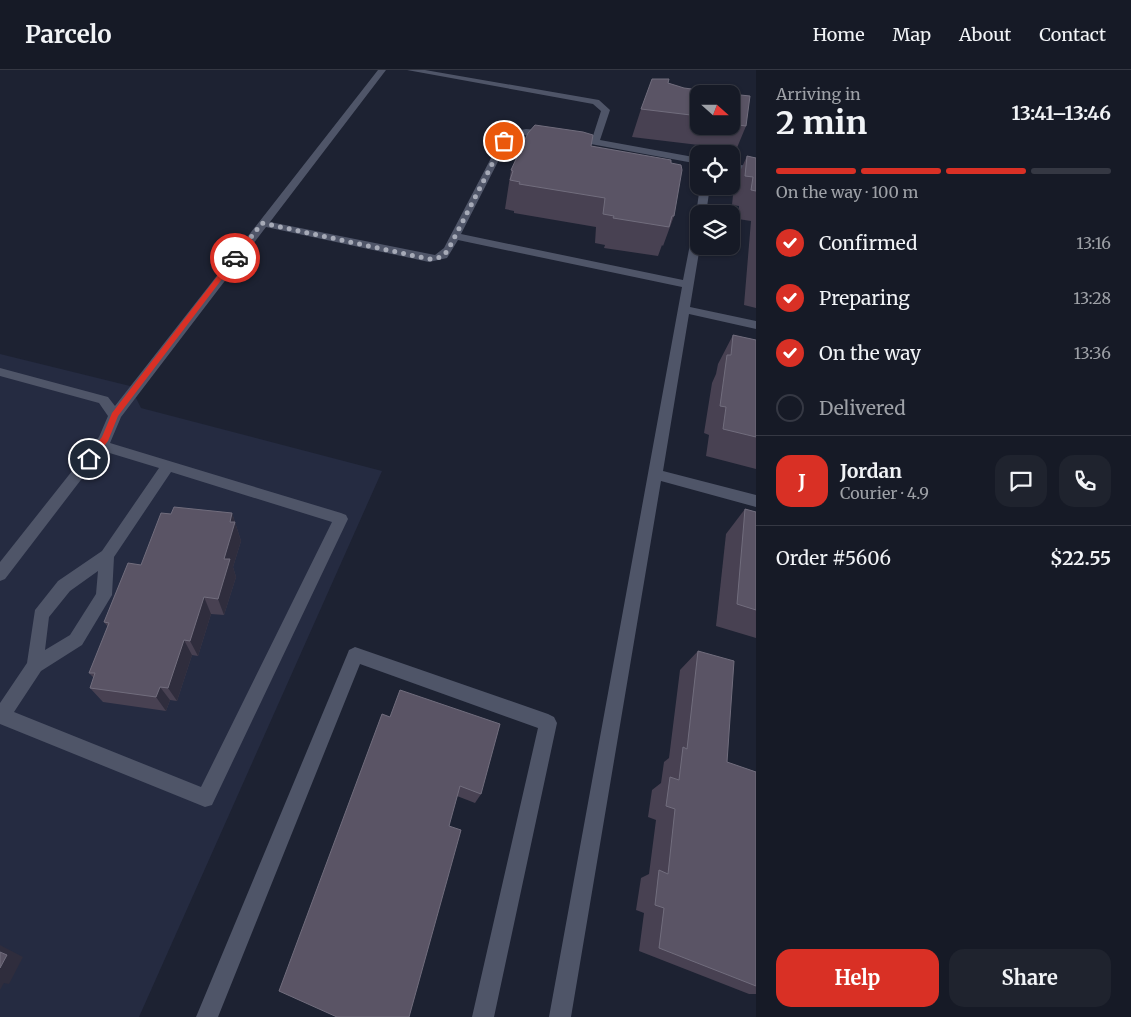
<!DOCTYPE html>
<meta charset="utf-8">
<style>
:root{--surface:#161a26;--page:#1f232e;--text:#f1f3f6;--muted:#9ea1a7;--line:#353843;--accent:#d93025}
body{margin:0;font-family:Merriweather,serif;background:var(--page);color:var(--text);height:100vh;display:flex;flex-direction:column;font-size:19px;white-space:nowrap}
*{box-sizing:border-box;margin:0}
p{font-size:16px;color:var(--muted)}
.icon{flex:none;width:28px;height:28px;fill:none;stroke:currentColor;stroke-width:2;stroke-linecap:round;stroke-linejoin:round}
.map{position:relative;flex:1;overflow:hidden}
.panel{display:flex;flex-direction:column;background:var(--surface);width:375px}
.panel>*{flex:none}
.needle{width:32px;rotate:111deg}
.controls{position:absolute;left:690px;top:15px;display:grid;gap:10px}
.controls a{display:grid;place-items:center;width:50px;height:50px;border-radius:10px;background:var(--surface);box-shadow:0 1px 4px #0004,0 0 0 1px var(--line);font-size:25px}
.pin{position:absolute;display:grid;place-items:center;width:42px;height:42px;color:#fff;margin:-21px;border:2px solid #fff;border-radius:50%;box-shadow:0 1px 5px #0007}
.courier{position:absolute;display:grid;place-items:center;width:50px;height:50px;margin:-25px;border:4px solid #d93025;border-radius:50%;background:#fff;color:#222;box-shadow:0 1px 6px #0007}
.head em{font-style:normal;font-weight:700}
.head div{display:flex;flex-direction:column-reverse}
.head{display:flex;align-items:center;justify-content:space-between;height:85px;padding:0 20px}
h1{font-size:32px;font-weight:700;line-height:38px}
.bar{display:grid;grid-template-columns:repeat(4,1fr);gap:8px 5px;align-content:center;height:60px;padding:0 20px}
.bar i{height:6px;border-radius:4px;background:var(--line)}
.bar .active{background:var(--accent)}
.bar p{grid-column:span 4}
.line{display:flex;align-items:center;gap:12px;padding:0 20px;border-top:1px solid var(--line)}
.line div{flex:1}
.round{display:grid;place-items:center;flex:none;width:52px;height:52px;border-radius:15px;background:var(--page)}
ol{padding:0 20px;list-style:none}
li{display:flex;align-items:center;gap:15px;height:55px}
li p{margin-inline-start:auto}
li .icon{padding:5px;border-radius:50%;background:var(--accent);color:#fff;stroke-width:4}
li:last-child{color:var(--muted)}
li i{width:28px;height:28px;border:2px solid var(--line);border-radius:50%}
.button{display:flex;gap:10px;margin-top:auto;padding:10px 20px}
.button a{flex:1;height:58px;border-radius:15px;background:var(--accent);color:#fff;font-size:20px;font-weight:700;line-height:58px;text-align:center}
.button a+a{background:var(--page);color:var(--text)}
header{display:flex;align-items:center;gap:30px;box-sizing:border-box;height:70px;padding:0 25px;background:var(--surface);border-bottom:1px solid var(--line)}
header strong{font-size:24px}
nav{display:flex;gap:28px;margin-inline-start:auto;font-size:18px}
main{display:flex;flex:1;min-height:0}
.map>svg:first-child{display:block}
.built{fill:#252b41}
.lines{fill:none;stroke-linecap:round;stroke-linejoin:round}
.minor{fill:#4f5568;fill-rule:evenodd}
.wall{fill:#484152}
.shaded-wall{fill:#2f2d3d}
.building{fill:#5a5465;stroke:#716d7d}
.route{fill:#d93025}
.done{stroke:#a6aab7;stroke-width:5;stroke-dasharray:0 9}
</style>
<header>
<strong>Parcelo</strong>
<nav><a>Home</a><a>Map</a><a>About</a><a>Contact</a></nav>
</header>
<main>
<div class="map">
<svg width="756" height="947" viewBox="0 0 756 947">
<rect width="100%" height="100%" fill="#1d2232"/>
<path class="built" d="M0,284l130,32 11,22 241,63 -243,546h-139z"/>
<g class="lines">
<g class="minor">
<path d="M378,0h8l-116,152 165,33 9,-7 57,-109 10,-7 15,-3 24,2 5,3 -2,2 -32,-1 -13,7 -47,92 222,46 11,-56 5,-3 1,25 -10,61 66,14v8l-67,-15 -26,157 93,24v12l-95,-26 -90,536h-22l133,-730 -224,-47 -11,18 -18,4 -163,-35 -145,190 -11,26 231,70 5,2 2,4 -136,286 -7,2 -205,-83v-21l27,-40 8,-53 23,-29 44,-30 57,-83 -56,-17 -98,128 -5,2v-19l99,-125 9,-21 -9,-13 -99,-27v-8l108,29 7,9zM171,402l161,50 -131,265 -187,-75 27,-41 41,-26 30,-50 2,-38zM98,501l-2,23 -26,41 -25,15 4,-33 21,-26z"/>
<path d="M407,0h18l174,30 11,10 -10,30 99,18v6l-130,-24 -2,-2 5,-3 20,4 9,-28 -8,-7z"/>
<path d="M731,93l25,5v6l-25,-5z"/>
<path d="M700,116h10l-4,28h-7v3l-3,-3z"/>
<path d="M355,577l193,67 6,3 3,6 -63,294h-22l66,-289 -178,-64 -142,353h-22l151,-362 2,-5z"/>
</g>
</g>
<g class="wall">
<path d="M668,13l31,11v32h32v-32l15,32 -12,29 -18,-3 -10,-4 1,-2 -75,-9 9,-28z"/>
<path d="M591,76l80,17 3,53 -11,30 -1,-1 -4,11 -54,-8 1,-3 -10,-2 1,-16 -82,-14v-2l-9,-2 6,-39z"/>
<path d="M747,86l9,2v150l-12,-3 7,-84 -13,-2 1,-13 -7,-1 2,-20z"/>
<path d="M733,265l23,5v129l-50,-13 3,-21 -5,-2 8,-50 4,-9 2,-10z"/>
<path d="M745,439l11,3v126l-40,-12 10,-92z"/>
<path d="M232,443l9,28 -8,26 3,10 -12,38 -13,-1 -13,42 -6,-1 -15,46 -7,-1 -4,11 -63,-9 -13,-14 4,-10 -5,-5 19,-46 -4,-5 37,-57 30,-51z"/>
<path d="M698,581l29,111 29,10v222h-7l-110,-43 5,-38 -8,-3 5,-32 8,-4 7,-54 -8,-3 4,-27 9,-7 3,-21 5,-4 11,-88z"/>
<path d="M382,644l99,80 -6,9 -18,-7z"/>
</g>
<g class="shaded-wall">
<path d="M232,443l9,28 -8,26 3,10 -12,38 -6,-16 6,-40 6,-37z"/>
<path d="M204,527l7,17 -13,42 -8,-15z"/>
<path d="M184,570l8,15 -15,46 -9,-13z"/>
<path d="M160,617l10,13 -4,11 -10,-14z"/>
<path d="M0,875l23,12 -14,27 -5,-1 -4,7z"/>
</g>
<g class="building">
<path d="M652,9h17l-1,4 16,5 47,6h-32v22l-58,-7z"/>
<path d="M731,24l19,2 -4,30 -15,-2z"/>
<path d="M535,55l48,7 10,3 -2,11 80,14v3l10,2 1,5 -8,46h-2l-3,11 -56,-9 1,-2 -11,-2 2,-16 -86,-14 1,-2 -10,-2 3,-9 -2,-1 17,-37z"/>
<path d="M747,86l9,2v33l-5,-1 2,-13 -8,-1z"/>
<path d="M733,265l23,5v97l-33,-8 3,-22 -6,-1 7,-51h4z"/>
<path d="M174,437l58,6 -2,9h5l-11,37h6l-12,40 -14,-2 -14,44 -6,-1 -16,48 -8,-1 -4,10 -66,-9 5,-15h-6l20,-50 -5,-1 24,-59 13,2 20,-52 10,1z"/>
<path d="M745,439l11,3v98l-19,-6z"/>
<path d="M698,581l36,10 -7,101 29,10v214l-97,-38 5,-40 -9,-3 4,-35 9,4 7,-65 -9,-3 4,-29 9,3 4,-33 4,2z"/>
<path d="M400,620l100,34 -19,70 -21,-8 -11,40 12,4 -52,187h-72l-58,-26 103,-277 8,3z"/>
<path d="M0,882l7,3 -7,13z"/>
</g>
<path class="route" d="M233,186l5,2 -120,158 -10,25 -16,20h-6v-4l16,-20 10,-24z"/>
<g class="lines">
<path class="done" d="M235,188l27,-35 167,36c9,0 15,-2 20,-11l55,-107"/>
</g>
</svg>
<div class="controls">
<a><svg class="needle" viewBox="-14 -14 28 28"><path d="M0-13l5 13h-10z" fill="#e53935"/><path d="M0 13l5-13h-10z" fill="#9ea1a7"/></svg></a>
<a><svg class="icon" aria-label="locate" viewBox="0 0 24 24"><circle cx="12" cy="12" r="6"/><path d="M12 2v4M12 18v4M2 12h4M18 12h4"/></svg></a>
<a><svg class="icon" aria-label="layers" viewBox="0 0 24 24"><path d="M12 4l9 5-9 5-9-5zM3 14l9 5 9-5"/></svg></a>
</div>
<div class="pin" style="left:504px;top:71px;background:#ea580c"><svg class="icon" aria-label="bag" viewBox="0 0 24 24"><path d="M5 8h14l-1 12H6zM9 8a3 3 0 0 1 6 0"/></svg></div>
<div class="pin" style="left:89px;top:389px;background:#1f2937"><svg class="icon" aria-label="home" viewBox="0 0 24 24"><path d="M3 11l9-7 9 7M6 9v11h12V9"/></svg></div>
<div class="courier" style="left:235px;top:188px"><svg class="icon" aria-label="car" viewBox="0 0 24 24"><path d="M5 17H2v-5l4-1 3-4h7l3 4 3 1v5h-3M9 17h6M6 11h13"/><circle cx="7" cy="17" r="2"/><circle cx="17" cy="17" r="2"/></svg></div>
</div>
<section class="panel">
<div class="head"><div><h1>2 min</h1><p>Arriving in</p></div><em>13:41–13:46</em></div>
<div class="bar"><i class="active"></i><i class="active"></i><i class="active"></i><i></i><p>On the way · 100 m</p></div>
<ol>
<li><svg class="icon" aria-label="check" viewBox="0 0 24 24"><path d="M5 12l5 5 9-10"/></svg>Confirmed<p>13:16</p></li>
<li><svg class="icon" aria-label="check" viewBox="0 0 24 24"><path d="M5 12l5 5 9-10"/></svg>Preparing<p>13:28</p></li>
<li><svg class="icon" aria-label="check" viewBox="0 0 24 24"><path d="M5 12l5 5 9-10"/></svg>On the way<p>13:36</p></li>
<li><i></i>Delivered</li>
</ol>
<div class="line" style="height:90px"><b class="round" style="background:var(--accent);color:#fff">J</b><div><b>Jordan</b><p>Courier · 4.9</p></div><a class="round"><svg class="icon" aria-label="chat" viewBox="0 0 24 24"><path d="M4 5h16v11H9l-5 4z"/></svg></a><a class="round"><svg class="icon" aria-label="phone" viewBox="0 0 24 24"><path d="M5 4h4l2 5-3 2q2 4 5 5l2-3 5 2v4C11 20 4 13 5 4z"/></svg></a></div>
<div class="line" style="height:65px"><div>Order #5606</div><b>$22.55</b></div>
<div class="button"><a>Help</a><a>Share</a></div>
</section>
</main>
